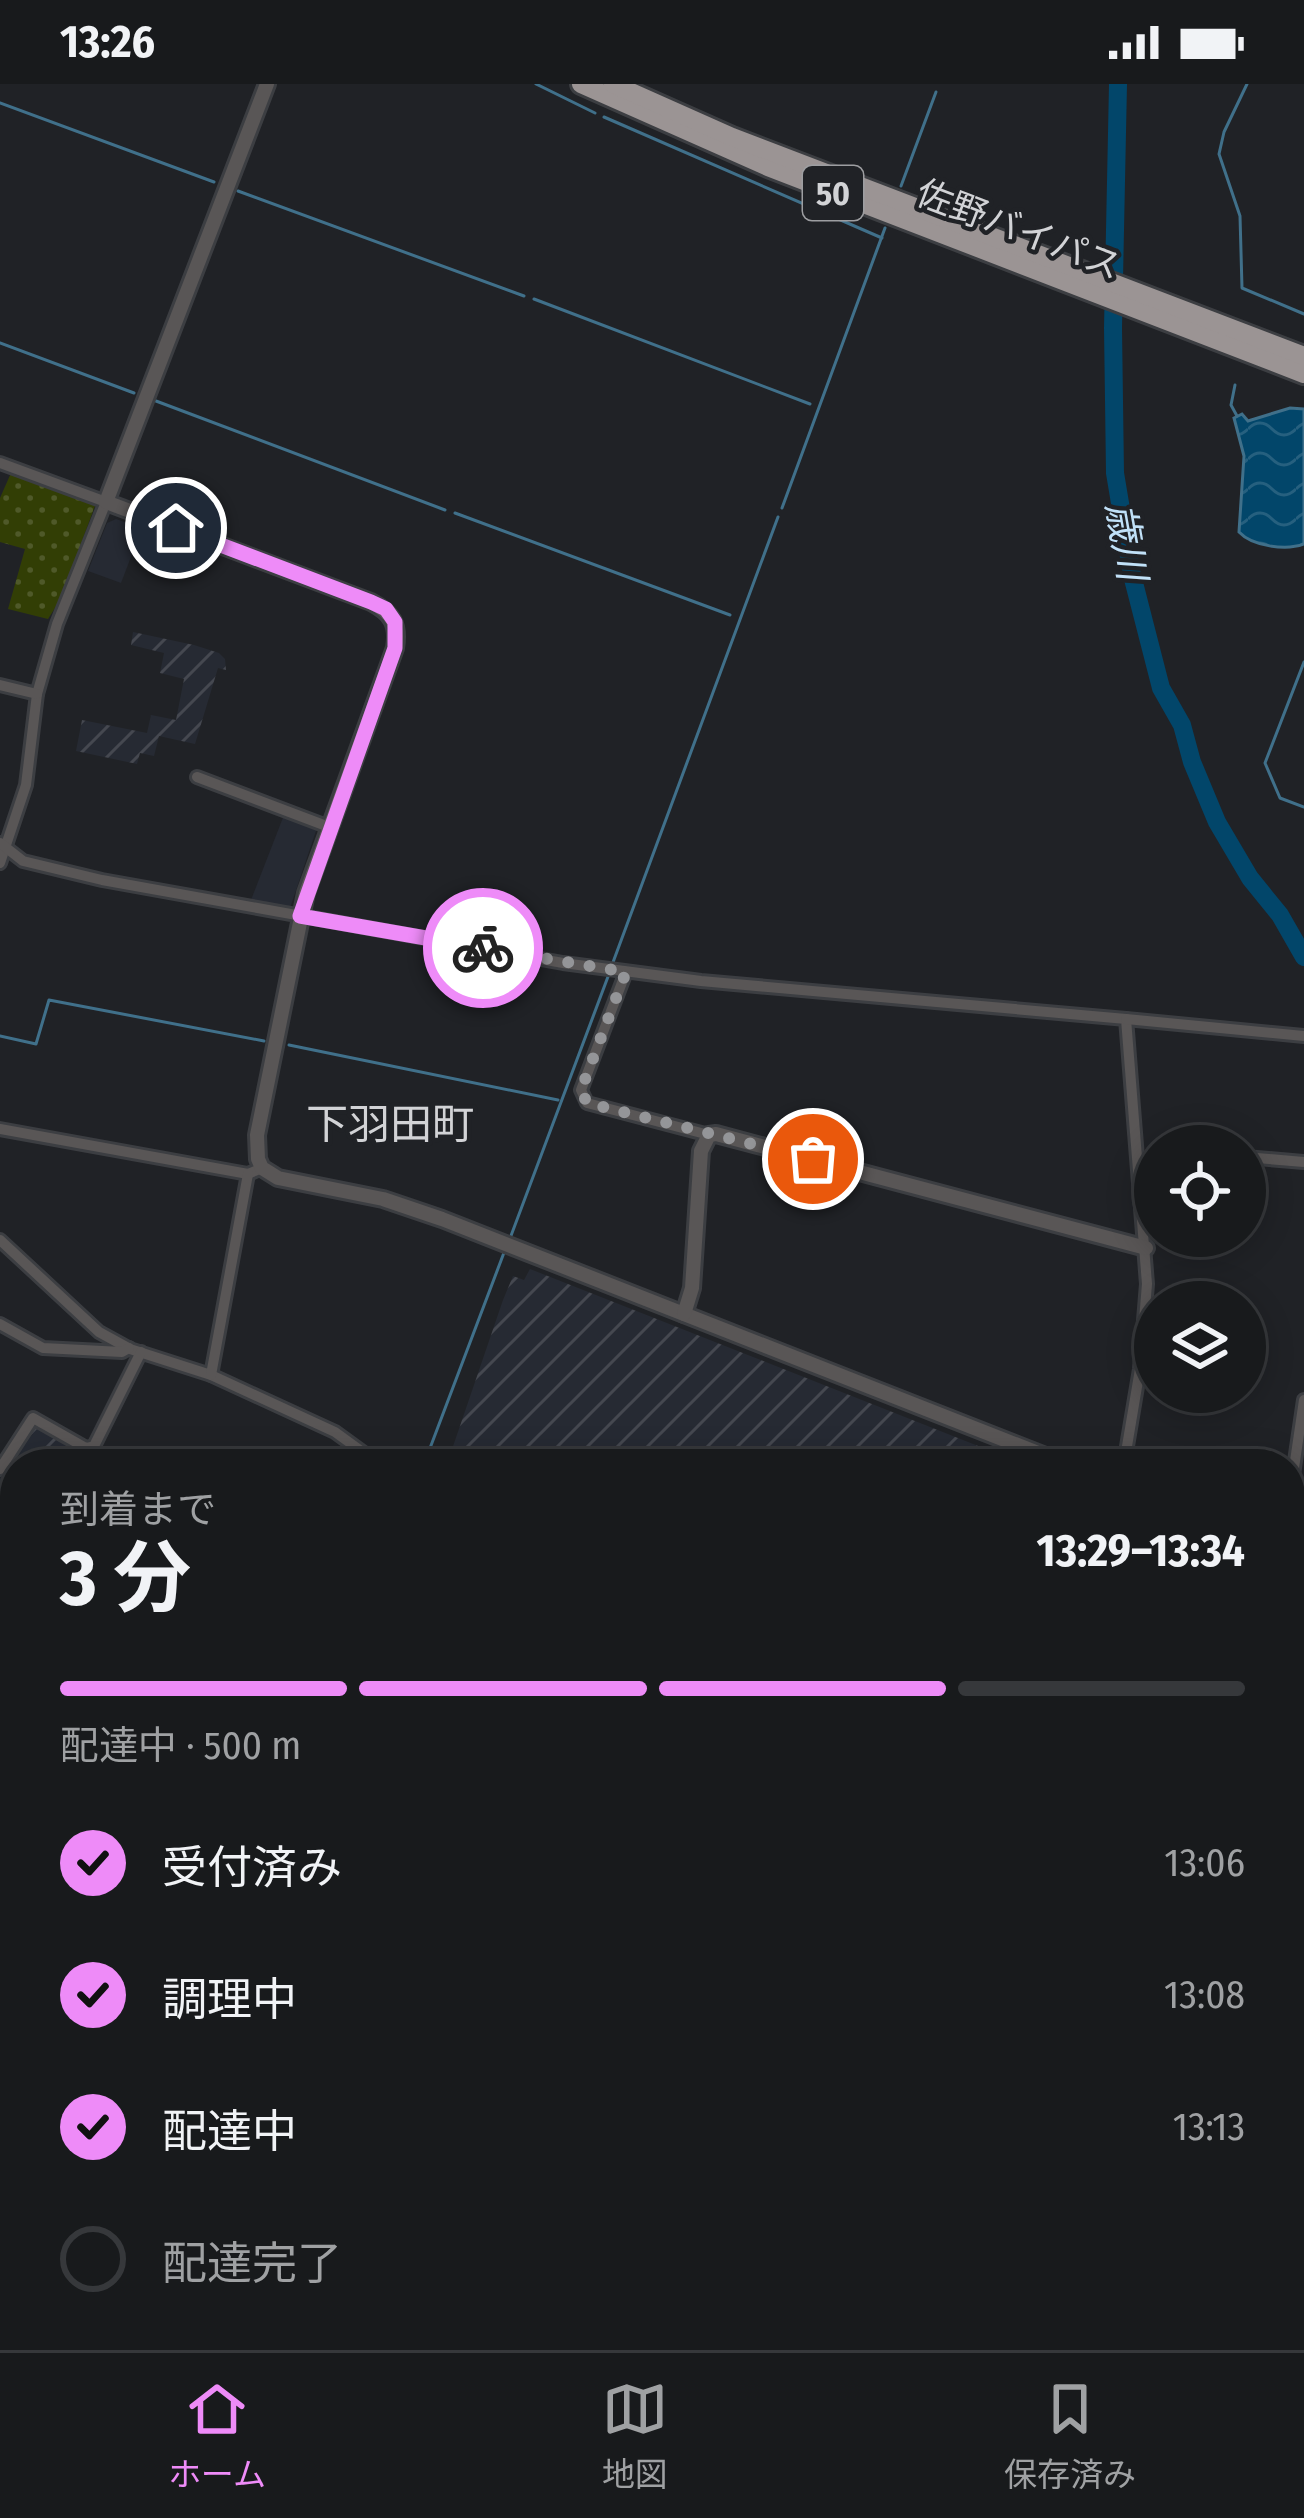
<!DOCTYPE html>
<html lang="ja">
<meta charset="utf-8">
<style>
:root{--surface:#181a1c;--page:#252729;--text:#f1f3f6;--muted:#9fa1a3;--line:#36383b;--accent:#ee8bf8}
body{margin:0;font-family:"Fira Sans Condensed","Noto Sans JP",sans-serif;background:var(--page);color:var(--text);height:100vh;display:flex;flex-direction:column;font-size:45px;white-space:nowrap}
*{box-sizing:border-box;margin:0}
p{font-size:39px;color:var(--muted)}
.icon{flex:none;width:66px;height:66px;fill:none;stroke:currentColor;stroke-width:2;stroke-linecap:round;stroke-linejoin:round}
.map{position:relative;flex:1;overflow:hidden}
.panel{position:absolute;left:0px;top:1365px;width:1305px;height:903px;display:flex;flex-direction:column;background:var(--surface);border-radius:48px 48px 0 0;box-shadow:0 6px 30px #0003,0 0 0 3px var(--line)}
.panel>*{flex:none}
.fabs{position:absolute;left:1134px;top:1041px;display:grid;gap:24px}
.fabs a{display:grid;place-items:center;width:132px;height:132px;border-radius:50%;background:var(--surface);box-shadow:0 6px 30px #0003,0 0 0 3px var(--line);font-size:60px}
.pin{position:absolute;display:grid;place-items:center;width:102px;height:102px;color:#fff;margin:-51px;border:6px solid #fff;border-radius:50%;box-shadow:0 3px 12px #0007}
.courier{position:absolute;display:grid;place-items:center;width:120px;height:120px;margin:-60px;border:9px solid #ee8bf8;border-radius:50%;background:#fff;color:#222;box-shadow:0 3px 15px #0007}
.overview em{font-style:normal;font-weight:700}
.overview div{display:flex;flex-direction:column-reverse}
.overview{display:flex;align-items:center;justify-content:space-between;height:204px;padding:0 60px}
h1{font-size:78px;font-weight:700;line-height:90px}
.bar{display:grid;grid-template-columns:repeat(4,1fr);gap:18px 12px;align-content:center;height:144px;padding:0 60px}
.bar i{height:15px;border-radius:9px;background:var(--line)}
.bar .current{background:var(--accent)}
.bar p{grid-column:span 4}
ol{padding:0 60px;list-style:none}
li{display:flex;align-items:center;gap:36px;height:132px}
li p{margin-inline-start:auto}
li .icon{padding:12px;border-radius:50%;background:var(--accent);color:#111;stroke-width:4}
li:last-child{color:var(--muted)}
li i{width:66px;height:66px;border:6px solid var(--line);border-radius:50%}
.status{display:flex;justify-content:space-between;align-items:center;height:84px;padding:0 60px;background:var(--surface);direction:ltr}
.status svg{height:33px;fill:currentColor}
.dock{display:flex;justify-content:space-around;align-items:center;height:168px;border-top:3px solid var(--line);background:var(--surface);font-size:33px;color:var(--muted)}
.dock a{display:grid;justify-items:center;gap:6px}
.dock .current{color:var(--accent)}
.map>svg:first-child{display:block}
.built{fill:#262a33}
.industrial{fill:url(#industrial-furrows)}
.grass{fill:url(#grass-dots)}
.wetland{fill:url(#wetland-marsh)}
.water{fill:url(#water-waves);stroke:#40708a;stroke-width:3}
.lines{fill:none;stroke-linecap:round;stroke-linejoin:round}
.stream{stroke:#40708a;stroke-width:3}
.river{stroke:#02466a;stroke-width:18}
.minor-casing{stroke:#3c3e42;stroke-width:16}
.tertiary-casing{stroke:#3c3e42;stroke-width:20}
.primary-casing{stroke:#3c3e42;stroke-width:22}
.trunk-casing{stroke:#3c3e42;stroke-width:24}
.minor{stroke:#595656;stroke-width:10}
.tertiary{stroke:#595656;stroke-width:14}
.primary{stroke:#908a89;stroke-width:16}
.trunk{stroke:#9b9494;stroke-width:18}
.rail-casing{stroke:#b2b4b7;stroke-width:8}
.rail{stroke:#202226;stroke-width:3;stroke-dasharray:9;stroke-linecap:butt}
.done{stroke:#949598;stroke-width:12;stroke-dasharray:0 21.6}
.route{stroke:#ee8bf8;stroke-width:15}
.labels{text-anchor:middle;stroke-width:9;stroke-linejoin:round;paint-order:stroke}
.shield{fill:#202226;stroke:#9d9ea1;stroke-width:3}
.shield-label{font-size:33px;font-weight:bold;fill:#d2d3d6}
.street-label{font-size:36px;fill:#d2d3d6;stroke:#202226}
.water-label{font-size:39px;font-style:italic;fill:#c1e1f8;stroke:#202226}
.quarter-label{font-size:42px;fill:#d2d3d6;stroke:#202226}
</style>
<div class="status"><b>13:26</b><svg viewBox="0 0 49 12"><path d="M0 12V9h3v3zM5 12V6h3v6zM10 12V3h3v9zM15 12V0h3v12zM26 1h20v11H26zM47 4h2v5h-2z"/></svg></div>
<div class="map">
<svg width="1304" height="2266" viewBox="0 0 1304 2266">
<defs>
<pattern id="industrial-furrows" width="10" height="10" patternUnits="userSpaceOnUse" patternTransform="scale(3)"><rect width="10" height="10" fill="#262a33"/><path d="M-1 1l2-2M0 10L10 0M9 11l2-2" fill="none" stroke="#454850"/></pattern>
<pattern id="grass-dots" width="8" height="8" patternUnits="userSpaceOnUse" patternTransform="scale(3)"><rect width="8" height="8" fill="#323e05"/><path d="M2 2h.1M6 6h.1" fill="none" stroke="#4f5929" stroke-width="1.8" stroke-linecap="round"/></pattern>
<pattern id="wetland-marsh" width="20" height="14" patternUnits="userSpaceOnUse" patternTransform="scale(3)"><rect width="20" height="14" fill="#323e05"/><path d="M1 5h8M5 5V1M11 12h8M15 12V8" fill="none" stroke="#4f5929"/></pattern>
<pattern id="water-waves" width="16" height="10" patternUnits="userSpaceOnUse" patternTransform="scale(3)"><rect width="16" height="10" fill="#02466a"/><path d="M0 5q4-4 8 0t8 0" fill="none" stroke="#26607f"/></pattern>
</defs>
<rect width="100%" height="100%" fill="#202226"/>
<g class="built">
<path d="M116,435l26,9 -21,55 -33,-12 19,-48z"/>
<path d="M284,731l33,13 -27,80 -39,-8z"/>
</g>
<g class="industrial">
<path d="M133,548l61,13 25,8 6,6 1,11 -8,-2 -23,76 -36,-8 -5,20 -14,-3 -3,11 -61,-13 6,-31 65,13 4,-18 25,5 8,-41 -24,-6 4,-20 -33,-8z"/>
<path d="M530,1185l223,88 271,107h-577l56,-164 10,-24 11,4z"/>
<path d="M35,1340l57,32 4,-2 20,10h-101v87l-15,-9v-64l30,-52z"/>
</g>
<g class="grass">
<path d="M11,389l84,33 -35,94 -12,19 -40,-10 17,-60 -25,-7v-44z"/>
<path d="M0,2186l15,14v53h57l13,13h-83z"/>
</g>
<path class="wetland" d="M663,2253h138l6,13h-138z"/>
<g class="water">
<path d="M1290,324l14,1v135c-18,7 -52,2 -65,-12l5,-76 -10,-38 8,-4 6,7z"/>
<path d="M0,1703l15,10v212l-15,-10z"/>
<path d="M398,2253h255l7,13h-242z"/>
</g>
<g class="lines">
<g class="stream">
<path d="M536,0l59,29"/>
<path d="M1247,0l-23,48 -5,22 21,62 2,72 62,26"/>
<path d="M0,19l214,79"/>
<path d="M604,33l278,121"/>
<path d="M901,102l35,-94"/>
<path d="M238,107l286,105"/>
<path d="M534,215l276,105"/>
<path d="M0,259l134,50"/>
<path d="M1235,301l-4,20 6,11"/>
<path d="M156,317l289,109"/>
<path d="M782,424l103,-280"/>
<path d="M455,429l275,102"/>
<path d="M1304,578l-39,101 15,35 24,9"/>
<path d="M612,881l166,-448"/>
<path d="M0,952l36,8 13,-44 215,41"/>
<path d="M289,961l269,55"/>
<path d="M509,1157l100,-267"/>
<path d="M424,1380l81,-214"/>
</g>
<g class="river">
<path d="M1118,0l-5,244 2,145 17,102 29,113 21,37 10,37 25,60 33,56 30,37 24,42"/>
<path d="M1290,1604l14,-87"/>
<path d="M1094,2266l1,-13"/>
</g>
<defs>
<g id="minor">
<path d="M0,379l106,39 -49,122 -20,70 -11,91 -26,78"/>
<path d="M0,601l37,9"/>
<path d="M197,693l132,50"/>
<path d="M0,759l23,18 79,19 461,83 138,18 425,38 21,265 -7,85 -16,95"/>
<path d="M626,888l-45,118 6,13 122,32"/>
<path d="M1126,935l178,17"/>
<path d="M0,1045l248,45 14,-6"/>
<path d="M1245,1073l59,5"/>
<path d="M0,1156l99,92 31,17 81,26 124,57 44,32"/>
<path d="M0,1240l43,24 79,4 7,-4"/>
<path d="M211,1291l37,-201"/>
<path d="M0,1385l33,-51 53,30 8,-2 47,-94"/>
<path d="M1290,1411l14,-95"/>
<path d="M1290,1724l14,11"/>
<path d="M1290,2208l14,-19"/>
<path d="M840,2256h8l10,10"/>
<path d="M1248,2266l10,-13"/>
</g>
<g id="tertiary">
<path d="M267,0l-161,418 265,100c21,11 28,22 24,46l-89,245 -49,242 1,24 4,9 16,10 105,21 59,20 624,245"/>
<path d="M684,1230l8,-26 9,-137 8,-16 7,-1 430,114"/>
<path d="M1290,1467l14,5"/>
</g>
<g id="primary">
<path d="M1290,2099l14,-7"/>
<path d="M1049,2266l15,-13"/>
<path d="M1072,2266l15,-13"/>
</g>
<g id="trunk">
<path d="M581,0l187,83 536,207"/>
<path d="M613,0l119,53 572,219"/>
</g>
</defs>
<use href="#minor" class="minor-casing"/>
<use href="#tertiary" class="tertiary-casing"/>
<use href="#primary" class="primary-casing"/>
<use href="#trunk" class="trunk-casing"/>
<use href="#minor" class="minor"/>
<use href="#tertiary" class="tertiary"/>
<use href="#primary" class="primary"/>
<use href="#trunk" class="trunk"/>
<defs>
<path id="rail" d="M1290,2266l14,-29"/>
</defs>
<use href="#rail" class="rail-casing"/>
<use href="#rail" class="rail"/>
</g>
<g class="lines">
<path class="done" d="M483,864l143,24 -45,118 6,13 226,56"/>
<path class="route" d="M176,444l195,74 15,7 9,13v26l-95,268 183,32"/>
</g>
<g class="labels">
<rect class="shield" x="803" y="82" width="60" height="54" rx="9"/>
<g class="shield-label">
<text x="833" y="121">50</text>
</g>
<g class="street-label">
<text transform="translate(1019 145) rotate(21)" y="13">佐野バイパス</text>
</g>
<g class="water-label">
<text transform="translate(1127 457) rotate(80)" y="14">歳川</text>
</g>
<g class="quarter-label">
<text x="390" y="1055">下羽田町</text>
</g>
</g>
</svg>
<div class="fabs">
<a><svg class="icon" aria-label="locate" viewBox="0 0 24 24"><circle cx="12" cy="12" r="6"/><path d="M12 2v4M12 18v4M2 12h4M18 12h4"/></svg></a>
<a><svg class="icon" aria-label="layers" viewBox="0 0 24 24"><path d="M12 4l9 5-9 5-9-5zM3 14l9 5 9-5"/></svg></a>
</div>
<div class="pin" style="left:813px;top:1075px;background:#ea580c"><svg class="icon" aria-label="bag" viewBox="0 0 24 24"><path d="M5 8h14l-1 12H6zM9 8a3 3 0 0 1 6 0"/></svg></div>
<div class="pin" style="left:176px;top:444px;background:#1f2937"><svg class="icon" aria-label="home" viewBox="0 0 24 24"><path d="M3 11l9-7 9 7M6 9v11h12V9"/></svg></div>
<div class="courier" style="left:483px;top:864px"><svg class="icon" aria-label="bike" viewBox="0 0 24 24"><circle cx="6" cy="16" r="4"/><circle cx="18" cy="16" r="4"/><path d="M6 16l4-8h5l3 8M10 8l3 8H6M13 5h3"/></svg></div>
<section class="panel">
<div class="overview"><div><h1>3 分</h1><p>到着まで</p></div><em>13:29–13:34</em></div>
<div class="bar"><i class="current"></i><i class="current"></i><i class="current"></i><i></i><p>配達中 · 500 m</p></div>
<ol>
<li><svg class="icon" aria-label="check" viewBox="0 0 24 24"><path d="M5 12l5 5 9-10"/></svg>受付済み<p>13:06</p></li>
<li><svg class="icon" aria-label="check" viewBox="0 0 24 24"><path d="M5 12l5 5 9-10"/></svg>調理中<p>13:08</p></li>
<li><svg class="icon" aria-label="check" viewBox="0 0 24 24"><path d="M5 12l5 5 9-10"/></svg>配達中<p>13:13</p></li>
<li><i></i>配達完了</li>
</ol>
</section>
</div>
<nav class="dock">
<a class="current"><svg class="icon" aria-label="home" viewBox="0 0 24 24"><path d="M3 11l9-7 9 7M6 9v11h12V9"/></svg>ホーム</a>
<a><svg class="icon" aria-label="map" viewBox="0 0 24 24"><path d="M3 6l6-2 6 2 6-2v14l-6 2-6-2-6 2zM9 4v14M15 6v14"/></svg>地図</a>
<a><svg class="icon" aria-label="saved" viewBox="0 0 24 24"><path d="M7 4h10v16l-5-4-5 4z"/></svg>保存済み</a>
</nav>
